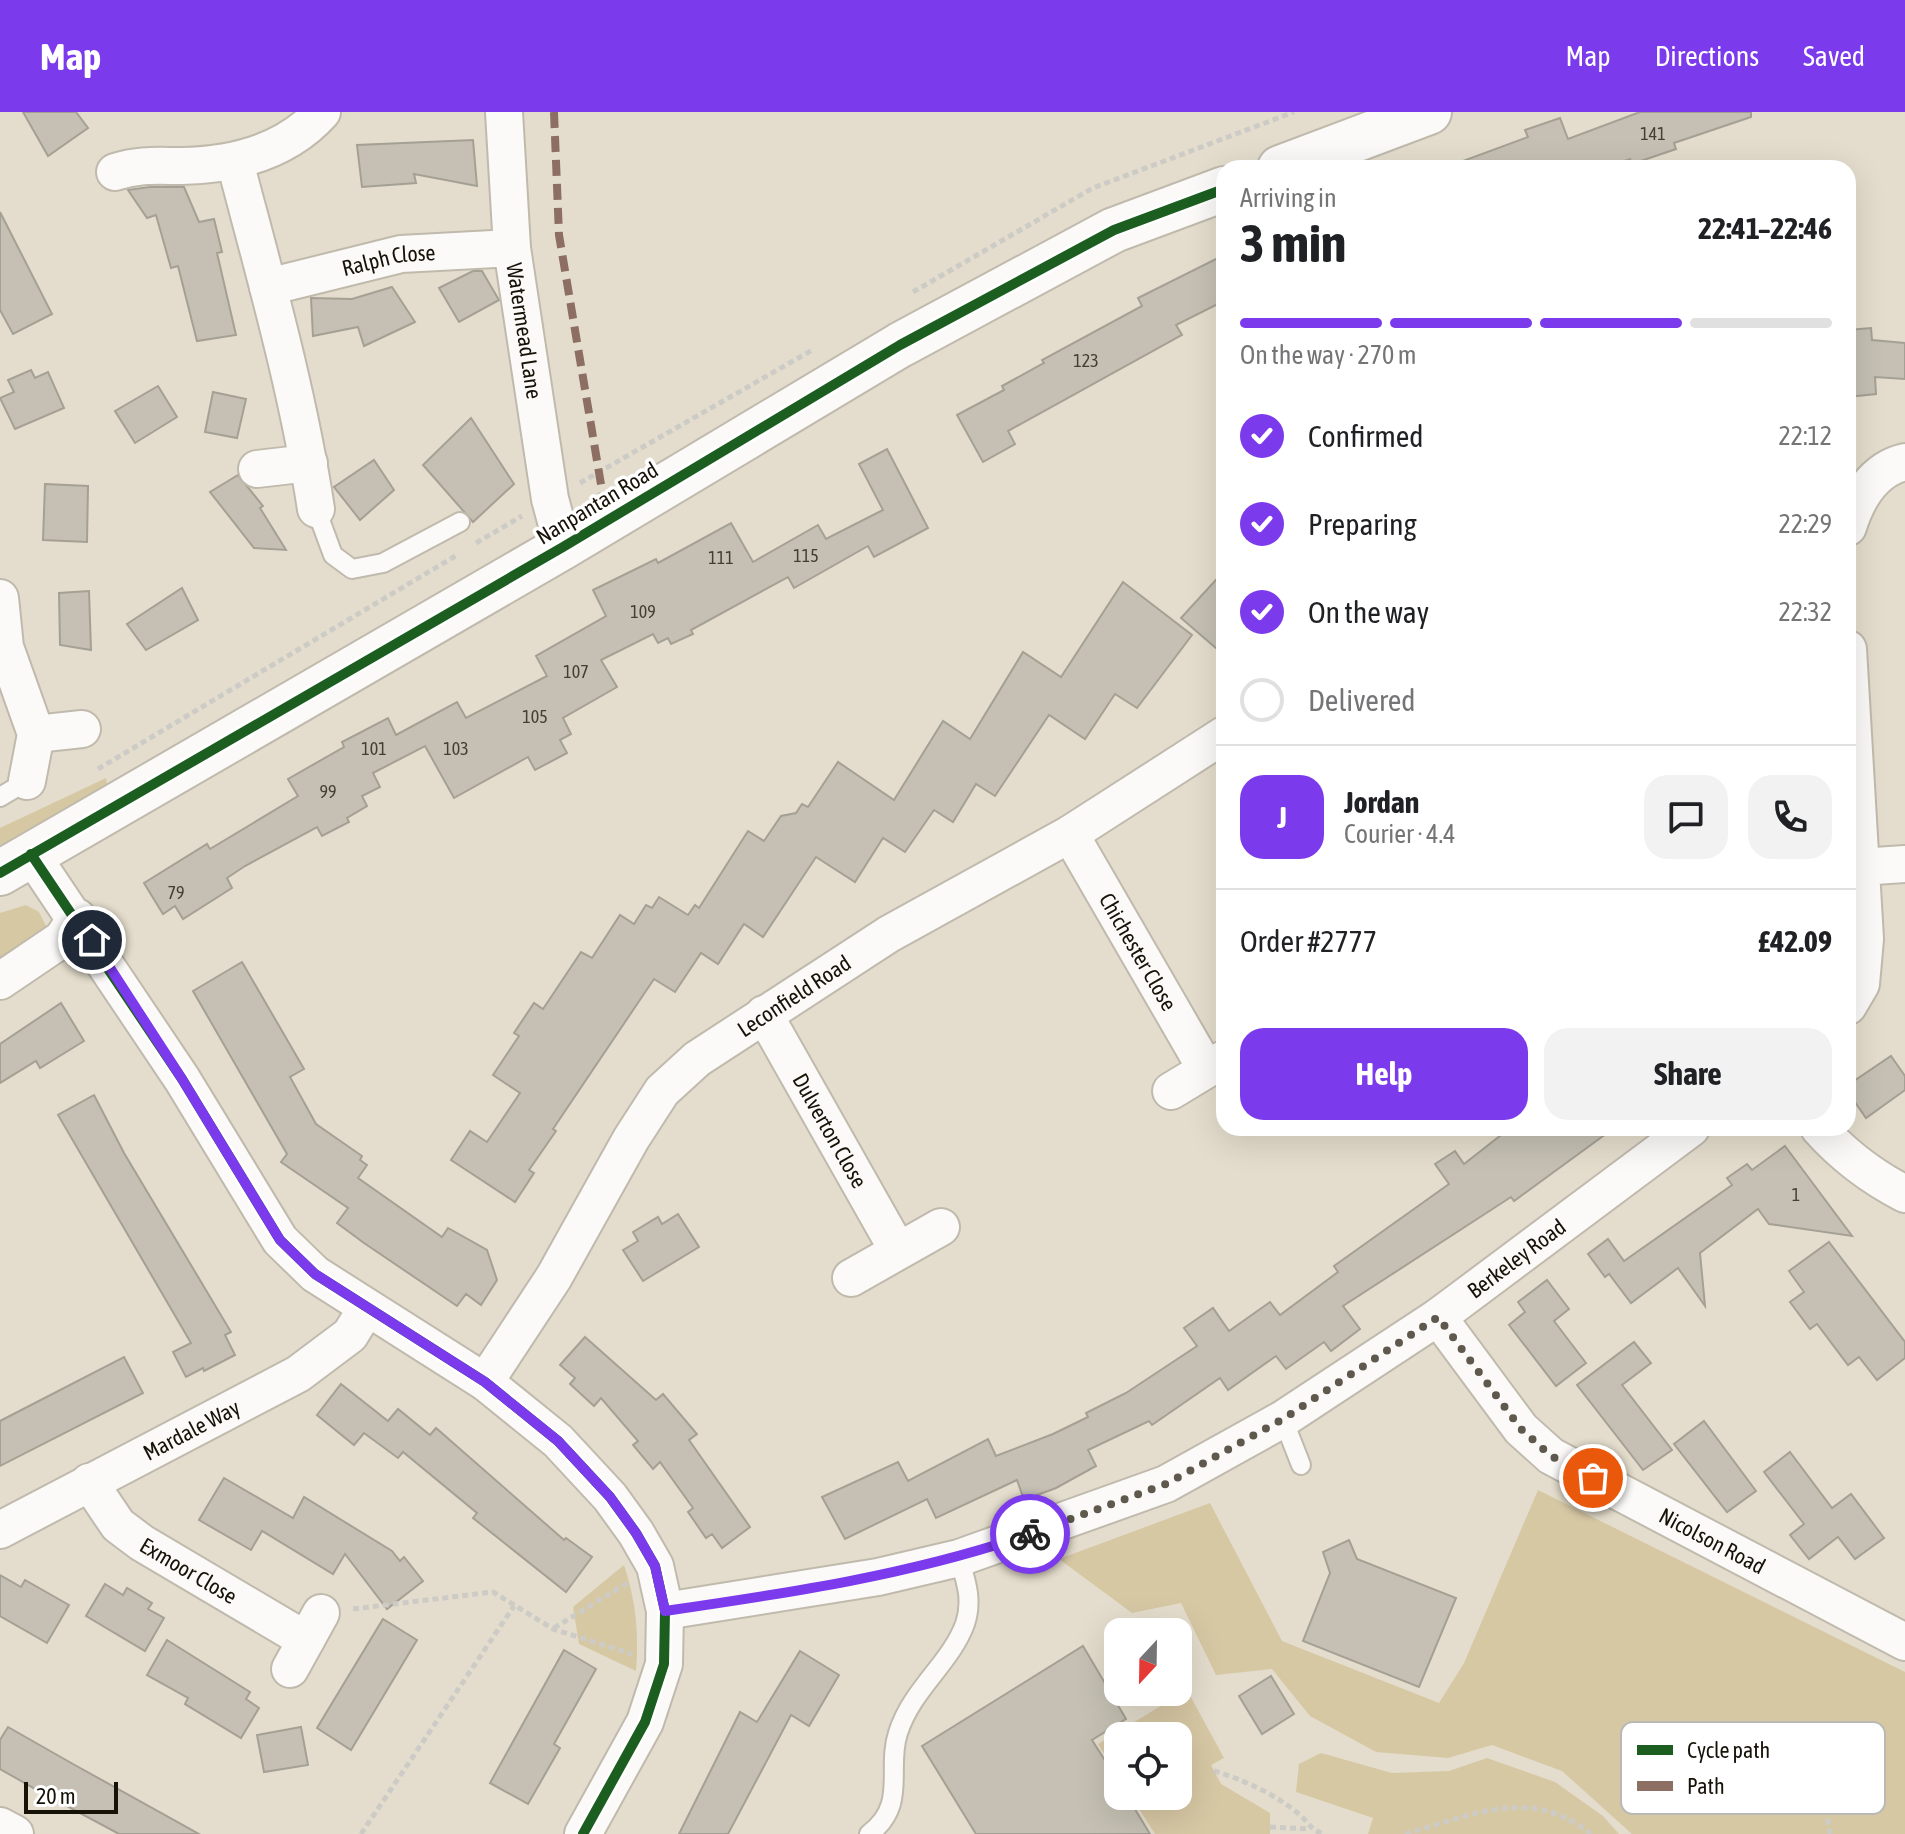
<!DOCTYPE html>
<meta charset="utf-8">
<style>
:root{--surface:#fff;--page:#f2f2f2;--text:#202124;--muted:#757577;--line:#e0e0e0;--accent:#7c3aed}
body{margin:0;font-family:"Asap Condensed",sans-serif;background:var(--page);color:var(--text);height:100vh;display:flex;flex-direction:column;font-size:30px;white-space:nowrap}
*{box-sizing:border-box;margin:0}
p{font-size:26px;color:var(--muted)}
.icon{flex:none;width:44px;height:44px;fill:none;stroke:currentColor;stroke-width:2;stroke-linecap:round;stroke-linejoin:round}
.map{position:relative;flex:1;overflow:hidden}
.drawer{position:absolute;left:1216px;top:48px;width:640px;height:976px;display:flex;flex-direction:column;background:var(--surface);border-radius:24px;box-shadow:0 8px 32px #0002}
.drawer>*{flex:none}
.needle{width:52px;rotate:202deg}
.tools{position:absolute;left:1104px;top:1506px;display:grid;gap:16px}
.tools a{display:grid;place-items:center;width:88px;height:88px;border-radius:16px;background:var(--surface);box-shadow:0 8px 32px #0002;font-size:40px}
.scale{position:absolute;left:24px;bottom:20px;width:94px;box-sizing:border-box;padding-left:8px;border:4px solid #171208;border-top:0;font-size:22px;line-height:28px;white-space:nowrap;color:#171208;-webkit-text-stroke:6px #fff;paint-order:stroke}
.pin{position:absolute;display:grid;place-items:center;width:68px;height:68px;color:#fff;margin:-34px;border:4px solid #fff;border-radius:50%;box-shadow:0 2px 8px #0007}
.courier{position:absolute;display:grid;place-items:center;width:80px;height:80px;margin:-40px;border:6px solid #7c3aed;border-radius:50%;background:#fff;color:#222;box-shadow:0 2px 10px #0007}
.head em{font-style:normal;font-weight:700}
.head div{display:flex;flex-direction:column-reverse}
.head{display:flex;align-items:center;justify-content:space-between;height:136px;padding:0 24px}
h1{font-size:52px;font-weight:700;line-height:60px}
.bar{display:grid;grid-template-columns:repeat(4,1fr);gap:12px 8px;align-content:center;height:96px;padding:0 24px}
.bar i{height:10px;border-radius:6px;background:var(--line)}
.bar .on{background:var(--accent)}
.bar p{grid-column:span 4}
.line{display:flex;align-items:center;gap:20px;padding:0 24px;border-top:2px solid var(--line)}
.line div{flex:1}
.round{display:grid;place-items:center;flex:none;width:84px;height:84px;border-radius:24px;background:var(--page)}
ol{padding:0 24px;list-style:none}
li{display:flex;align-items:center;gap:24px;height:88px}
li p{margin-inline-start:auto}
li .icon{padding:8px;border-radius:50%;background:var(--accent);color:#fff;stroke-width:4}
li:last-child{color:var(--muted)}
li i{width:44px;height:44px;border:4px solid var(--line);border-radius:50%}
.action{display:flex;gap:16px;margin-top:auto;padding:16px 24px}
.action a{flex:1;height:92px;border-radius:24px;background:var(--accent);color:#fff;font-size:32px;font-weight:700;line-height:92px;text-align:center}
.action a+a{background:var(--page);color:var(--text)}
header{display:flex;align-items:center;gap:48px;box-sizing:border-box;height:112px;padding:0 40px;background:var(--accent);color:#fff}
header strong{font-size:38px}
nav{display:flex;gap:44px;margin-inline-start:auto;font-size:28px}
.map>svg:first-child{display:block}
.green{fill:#d7c8a4}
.building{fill:#c5c0b3;stroke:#a5a094;stroke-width:2}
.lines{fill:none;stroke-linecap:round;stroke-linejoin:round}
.lane-casing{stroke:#c0baad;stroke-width:22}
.street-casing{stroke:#c0baad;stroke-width:40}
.secondary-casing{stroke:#c0baad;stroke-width:48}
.path{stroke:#cdcbc6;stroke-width:5;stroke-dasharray:6 4;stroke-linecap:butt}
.lane{stroke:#fbfaf8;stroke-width:18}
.street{stroke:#fbfaf8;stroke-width:36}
.secondary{stroke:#fbfaf8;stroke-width:44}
.quiet{stroke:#8d6e63;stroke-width:8;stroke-dasharray:16 8;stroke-linecap:butt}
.cycleway-casing{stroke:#fff;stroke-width:15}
.cycleway{stroke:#1b5e20;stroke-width:10}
.done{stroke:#5f594d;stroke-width:8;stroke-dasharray:0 14.4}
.route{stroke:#7c3aed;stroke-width:10}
.labels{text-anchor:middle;stroke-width:7;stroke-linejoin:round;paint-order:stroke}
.number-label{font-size:18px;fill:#423e33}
.street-label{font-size:22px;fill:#171208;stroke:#fff}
.key{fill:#fff;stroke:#b9b8b5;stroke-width:2}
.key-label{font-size:22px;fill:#171208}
</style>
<header>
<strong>Map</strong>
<nav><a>Map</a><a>Directions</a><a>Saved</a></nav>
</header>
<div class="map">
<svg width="1905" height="1722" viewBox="0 0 1905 1722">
<rect width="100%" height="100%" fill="#e4ddcd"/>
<g class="green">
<path d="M106,666l1,6 -107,64v-20z"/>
<path d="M26,793l13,7 7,14 -6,14 -40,27v-54z"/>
<path d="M1538,1378l367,182v162h-273l-70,-63 -70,-26 -44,13 -72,-6 -66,-36 -38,-47 -56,6 -35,-72 -49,10 -73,-54 151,-56 72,138 157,62 25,-40z"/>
<path d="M624,1453c12,36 15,69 12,106l-57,-27 -6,-37z"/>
<path d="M1187,1578l37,68 -13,7 10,19 49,29v21h-115l-24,-38h47v-60h-60v39l-20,-31z"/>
<path d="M1321,1641l71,20 57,-2 38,-13 68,24 48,34 16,18h-251l5,-16 -77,-26 3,-28z"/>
</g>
<g class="building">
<path d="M23,0h53l12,16 -40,28z"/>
<path d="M1640,0h111v5l-77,26 2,6 -44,15 -2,-5 -26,9h-151l-1,-3 76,-28 -3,-7 35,-12 8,21z"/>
<path d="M473,28l4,46 -63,-12 2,9 -54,4 -5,-42z"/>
<path d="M150,75h34l15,35 15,-3 8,33 -5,1 19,82 -39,6 -19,-75 -7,2 -15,-53 -9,3 -19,-28z"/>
<path d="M0,100l52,102 -39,20 -13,-24z"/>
<path d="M1224,143v46l-48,24 6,10 -174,96 7,13 -32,18 -26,-47 47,-25 -2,-4 42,-23 -2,-3 100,-54 -4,-8z"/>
<path d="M473,159h9l17,29 -40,22 -20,-34z"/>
<path d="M392,175l23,35 -51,24 -6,-19 -45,9 -2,-38 41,1z"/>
<path d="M1871,216l1,12 33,3v36l-30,-2 1,17 -28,3v-67z"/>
<path d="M31,258l4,8 13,-6 16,36 -49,21 -15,-31 14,-6 -6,-12z"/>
<path d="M158,274l19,31 -42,26 -20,-32z"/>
<path d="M213,280l33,7 -9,39 -32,-6z"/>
<path d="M471,306l43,66 -41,38 -50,-57z"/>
<path d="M887,337l41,79 -54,29 -6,-11 -74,42 -6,-11 -97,53 2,4 -22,10 -3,-6 -10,5 -5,-9 -52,26 16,27 -54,31 8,16 -11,6 7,13 -32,17 -7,-13 -74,41 -29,-52 -52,27 7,14 -18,9 5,10 -20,12 2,4 -27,14 -5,-9 -72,39 -18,12 5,10 -49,31 -8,-13 -12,8 -19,-31 63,-39 3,5 88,-53 -10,-17 56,-32 -2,-5 46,-24 8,17 61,-33 9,16 81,-42 -11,-20 70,-40 -13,-26 63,-31 2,4 73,-40 22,39 65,-37 8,14 57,-29 -24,-46z"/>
<path d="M374,348l20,30 -34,30 -26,-33z"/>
<path d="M238,363l25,31 -3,2 26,42 -32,-2 -44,-56z"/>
<path d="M45,372l43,2 -1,56 -44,-2z"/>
<path d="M1224,459v84l-43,-37z"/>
<path d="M1123,470l69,53 -55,73 -22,-14 -30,45 -36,-24 -54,81 -19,-12 -23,38 -19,-12 -29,42 -22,-14 -28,44 -39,-25 -53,80 -19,-13 -26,40 -17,-11 -26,39 -21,-13 -101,150 3,2 -27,39 5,3 -19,29 -64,-42 19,-29 17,11 33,-49 -27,-18 26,-39 -5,-3 20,-30 9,6 38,-57 11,6 28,-43 14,9 12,-19 6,3 7,-11 29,18 7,-10 4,3 49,-77 16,10 17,-25 15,-3 6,-9 6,3 30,-45 56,38 49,-79 27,18 53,-87 38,25z"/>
<path d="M182,476l16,32 -52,30 -19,-26z"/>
<path d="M89,479l2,59 -31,-5 -1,-52z"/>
<path d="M242,850l62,107 -14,8 26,47 46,32 -2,4 7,5 -9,13 84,59 6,-9 39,22 10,30 -16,25 -15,-11 -9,12 -93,-63 -27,-20 11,-15 -67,-46 6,-8 -94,-163z"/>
<path d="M61,891l23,38 -44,27 -4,-7 -36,22v-39z"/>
<path d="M1891,944l14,20v14l-39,28 -18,-26v-7z"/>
<path d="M94,983l30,58 107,179 -6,3 10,20 -31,16 -1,-3 -17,9 -13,-25 18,-9 -133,-228z"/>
<path d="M1510,1016h104l-100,73 -3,-4 -168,109 17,23 -29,22 -7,-9 -38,27 -10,-13 -48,34 -8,-12 -68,47 -3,-4 -61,29 8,16 -40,22 -32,12 -7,-20 -81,38 -9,-19 -82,40 -23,-42 76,-35 10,19 80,-42 8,17 57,-22 35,-17 -2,-4 40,-20 71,-47 -13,-18 29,-20 16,23 41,-29 10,13 58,-43 -4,-6 115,-82 -14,-20 20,-13 9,13z"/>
<path d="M1785,1034l67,90 -83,-12 -11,-15 -58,44 5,53 -27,-38 -47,35 -22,-29 -4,3 -17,-23 20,-15 16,22 108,-76 -5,-7 20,-14 5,6z"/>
<path d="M678,1102l21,33 -56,34 -20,-31 15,-9 -5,-9 25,-15 4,7z"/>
<path d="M1829,1130l76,100v16l-28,22 -18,-23 -11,8 -31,-41 -7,5 -20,-27 14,-10 -15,-21z"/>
<path d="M1547,1168l22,29 -15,12 32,42 -30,23 -47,-61 16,-13 -7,-10z"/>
<path d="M585,1225l71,63 7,-6 34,40 -8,6 61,87 -28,21 -10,-14 -6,4 -18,-26 5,-4 -33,-46 -7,7 -20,-24 5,-4 -37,-43 -7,8 -24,-22 5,-6 -15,-13z"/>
<path d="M1634,1230l17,21 -29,22 50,65 -29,20 -66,-85z"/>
<path d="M124,1245l19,36 -143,73v-45z"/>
<path d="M341,1272l47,37 10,-12 32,26 6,-7 128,112 2,-2 26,19 -26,35 -93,-74 4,-5 -74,-61 -5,6 -34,-25 -10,12 -37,-30z"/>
<path d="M1704,1309l52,70 -29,21 -53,-68z"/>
<path d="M1790,1340l42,56 19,-14 33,44 -29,21 -17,-22 -29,22 -19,-24 14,-11 -40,-52z"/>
<path d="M224,1366l69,40 11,-21 88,54 8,10 4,-4 19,24 -36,28 -42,-55 -12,20 -71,-43 -11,19 -52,-30z"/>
<path d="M1349,1428l8,19 99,39 -37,89 -116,-46 27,-68 -7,-21z"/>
<path d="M0,1463l21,12 4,-7 44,25 -22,38 -47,-27z"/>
<path d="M105,1472l18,11 4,-7 25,15 -4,6 16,9 -19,33 -59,-35z"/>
<path d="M383,1507l34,21 -66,110 -34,-22z"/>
<path d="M167,1528l83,52 -4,7 13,9 -18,30 -56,-34 3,-6 -41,-23z"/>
<path d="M1083,1534l43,73 -34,21 26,41v15h9l23,38h-174l-54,-88z"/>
<path d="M564,1538l32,19 -42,75 6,4 -32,56 -38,-21z"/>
<path d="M800,1539l39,24 -30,51 -18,-11 -63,119h-49l61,-122 17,10z"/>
<path d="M1271,1564l23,38 -32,20 -23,-38z"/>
<path d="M8,1615l65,37 126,70h-80l-82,-44 -37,-21v-29z"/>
<path d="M301,1615l7,38 -44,7 -7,-37z"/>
</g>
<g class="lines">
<defs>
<g id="lane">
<path d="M316,397l17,46 19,14 31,-6 77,-41"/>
<path d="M0,685l27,-16"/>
<path d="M1283,1307l18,46"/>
<path d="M869,1722c39,-29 17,-65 29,-101 14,-44 52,-69 67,-109 8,-24 1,-43 -6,-66"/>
</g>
<g id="street">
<path id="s1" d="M504,0l8,136 38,251 13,48"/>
<path d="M235,50c30,114 63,229 81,347"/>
<path d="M115,60c24,-8 43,-6 67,-6 53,-1 104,-14 140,-54"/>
<path id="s2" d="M268,175l133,-33 111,-6"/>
<path d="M257,357l52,-6"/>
<path d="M1848,415c9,-29 26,-58 57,-65"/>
<path d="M0,486l5,49 31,87 -9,47"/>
<path d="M1848,537l17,290 -4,45 -13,22"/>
<path d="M36,622l46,-5"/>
<path id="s3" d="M1070,722l136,235"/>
<path d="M31,742l151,225 98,161 35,34 170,108 73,59 52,56 26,36 19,33 10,45 -1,53 -19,58 -62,112"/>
<path d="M1860,755l45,-3"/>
<path d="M0,869l62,-42 15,-22"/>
<path id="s4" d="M764,902l133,235"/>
<path d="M1171,979l53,-32"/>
<path d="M1819,1016c25,28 53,49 86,66"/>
<path d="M851,1166l90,-51"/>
<path id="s5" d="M1438,1205l83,112 30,27 354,186"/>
<path id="s6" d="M485,1270l69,-105 77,-138 31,-48 35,-32 192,-125 181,-100 154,-99"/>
<path id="s7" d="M89,1370l29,43 24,18 164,97"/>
<path id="s8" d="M0,1418l298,-156 52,-39 16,-26"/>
<path id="s9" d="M665,1499l213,-34 81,-19 207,-74 117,-65 155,-102 253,-189"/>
<path d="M290,1557l31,-56"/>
<path d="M0,1714l15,8"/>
</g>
<g id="secondary">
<path d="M1280,56l149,-56"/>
<path d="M0,761l563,-326 337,-202 214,-115 110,-41"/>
</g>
</defs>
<use href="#lane" class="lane-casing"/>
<use href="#street" class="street-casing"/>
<use href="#secondary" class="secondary-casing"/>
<g class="path">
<path d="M913,180l180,-104 201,-76"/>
<path d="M580,371l234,-134"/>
<path d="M476,431l46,-27"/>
<path d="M98,657l359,-214"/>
<path d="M353,1497l140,-17 60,37 79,25"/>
<path d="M554,1516l73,-45"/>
<path d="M1214,1659c28,8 63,24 86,44 9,8 10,14 23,19"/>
<path d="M1825,1687l5,35"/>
<path d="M1270,1715l39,2"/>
<path d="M361,1722l153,-228"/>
<path d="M1405,1722c65,-18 126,-49 186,0"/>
</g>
<use href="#lane" class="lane"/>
<use href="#street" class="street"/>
<use href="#secondary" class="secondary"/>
<path class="quiet" d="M554,0l5,123 48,285"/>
<defs>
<g id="cycleway">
<path d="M31,742l151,225 98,161 35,34 170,108 73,59 52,56 26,36 19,33 10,45 -1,53 -19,58 -62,112"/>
<path d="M0,761l563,-326 337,-202 214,-115 110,-41"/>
</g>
</defs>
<use href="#cycleway" class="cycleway-casing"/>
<use href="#cycleway" class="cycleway"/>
</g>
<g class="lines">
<path class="done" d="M1030,1422l136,-50 117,-65 155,-102 83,112 30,27 42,22"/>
<path class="route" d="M92,828l90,139 98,161 35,34 170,108 73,59 52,56 26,36 19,33 10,45c124,-18 246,-36 365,-77"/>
</g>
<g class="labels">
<g class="number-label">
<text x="1653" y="28">141</text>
<text x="1086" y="255">123</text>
<text x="806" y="450">115</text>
<text x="721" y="452">111</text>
<text x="643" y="506">109</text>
<text x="576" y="566">107</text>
<text x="535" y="611">105</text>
<text x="374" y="643">101</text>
<text x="456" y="643">103</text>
<text x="328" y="686">99</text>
<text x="176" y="787">79</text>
<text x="1796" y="1089">1</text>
</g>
<g class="street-label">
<text dy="8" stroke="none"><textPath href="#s2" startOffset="124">Ralph Close</textPath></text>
<text dy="8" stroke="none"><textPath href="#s1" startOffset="220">Watermead Lane</textPath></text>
<text transform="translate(597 391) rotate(-31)" y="8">Nanpantan Road</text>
<text dy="8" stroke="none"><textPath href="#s3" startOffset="136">Chichester Close</textPath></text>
<text dy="8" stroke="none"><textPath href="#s6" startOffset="504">Leconfield Road</textPath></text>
<text dy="8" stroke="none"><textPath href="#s4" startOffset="134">Dulverton Close</textPath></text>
<text dy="8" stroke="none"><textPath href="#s9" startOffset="936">Berkeley Road</textPath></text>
<text dy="8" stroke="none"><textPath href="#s8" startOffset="216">Mardale Way</textPath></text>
<text dy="8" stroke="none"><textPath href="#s5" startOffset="362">Nicolson Road</textPath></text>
<text dy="8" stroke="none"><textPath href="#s7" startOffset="136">Exmoor Close</textPath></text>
</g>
</g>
<rect x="1621" y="1610" width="264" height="92" rx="12" class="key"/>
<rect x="1637" y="1633" width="36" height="10" fill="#1b5e20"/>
<rect x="1637" y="1669" width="36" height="10" fill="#8d6e63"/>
<g class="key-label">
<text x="1687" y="1646">Cycle path</text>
<text x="1687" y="1682">Path</text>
</g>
</svg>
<div class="tools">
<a><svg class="needle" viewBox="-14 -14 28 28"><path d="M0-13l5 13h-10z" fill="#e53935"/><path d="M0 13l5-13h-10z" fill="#757577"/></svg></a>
<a><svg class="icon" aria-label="locate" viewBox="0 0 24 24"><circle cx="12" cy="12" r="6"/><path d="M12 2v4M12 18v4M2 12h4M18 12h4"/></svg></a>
</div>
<div class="scale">20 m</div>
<div class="pin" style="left:1593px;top:1366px;background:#ea580c"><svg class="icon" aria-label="bag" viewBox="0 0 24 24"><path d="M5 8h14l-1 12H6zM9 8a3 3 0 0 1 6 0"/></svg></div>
<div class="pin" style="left:92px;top:828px;background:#1f2937"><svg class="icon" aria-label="home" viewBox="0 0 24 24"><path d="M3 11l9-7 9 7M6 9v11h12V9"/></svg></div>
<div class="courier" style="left:1030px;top:1422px"><svg class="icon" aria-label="bike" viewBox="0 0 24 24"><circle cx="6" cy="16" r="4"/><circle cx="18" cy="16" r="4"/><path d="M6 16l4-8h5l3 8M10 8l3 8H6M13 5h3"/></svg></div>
<section class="drawer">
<div class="head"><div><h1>3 min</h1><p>Arriving in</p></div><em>22:41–22:46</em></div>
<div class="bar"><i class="on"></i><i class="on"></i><i class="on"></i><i></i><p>On the way · 270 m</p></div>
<ol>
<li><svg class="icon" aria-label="check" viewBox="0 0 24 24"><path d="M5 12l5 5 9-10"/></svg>Confirmed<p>22:12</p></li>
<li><svg class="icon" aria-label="check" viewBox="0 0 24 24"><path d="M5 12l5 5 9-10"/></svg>Preparing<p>22:29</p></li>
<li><svg class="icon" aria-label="check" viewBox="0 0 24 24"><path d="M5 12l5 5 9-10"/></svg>On the way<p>22:32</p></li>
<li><i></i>Delivered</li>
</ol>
<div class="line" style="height:144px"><b class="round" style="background:var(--accent);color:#fff">J</b><div><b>Jordan</b><p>Courier · 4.4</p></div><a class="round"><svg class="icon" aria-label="chat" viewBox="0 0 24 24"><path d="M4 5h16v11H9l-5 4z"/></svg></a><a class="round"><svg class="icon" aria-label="phone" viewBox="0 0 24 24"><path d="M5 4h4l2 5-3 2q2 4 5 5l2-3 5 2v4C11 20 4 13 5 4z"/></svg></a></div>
<div class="line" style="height:104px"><div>Order #2777</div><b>£42.09</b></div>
<div class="action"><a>Help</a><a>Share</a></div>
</section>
</div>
